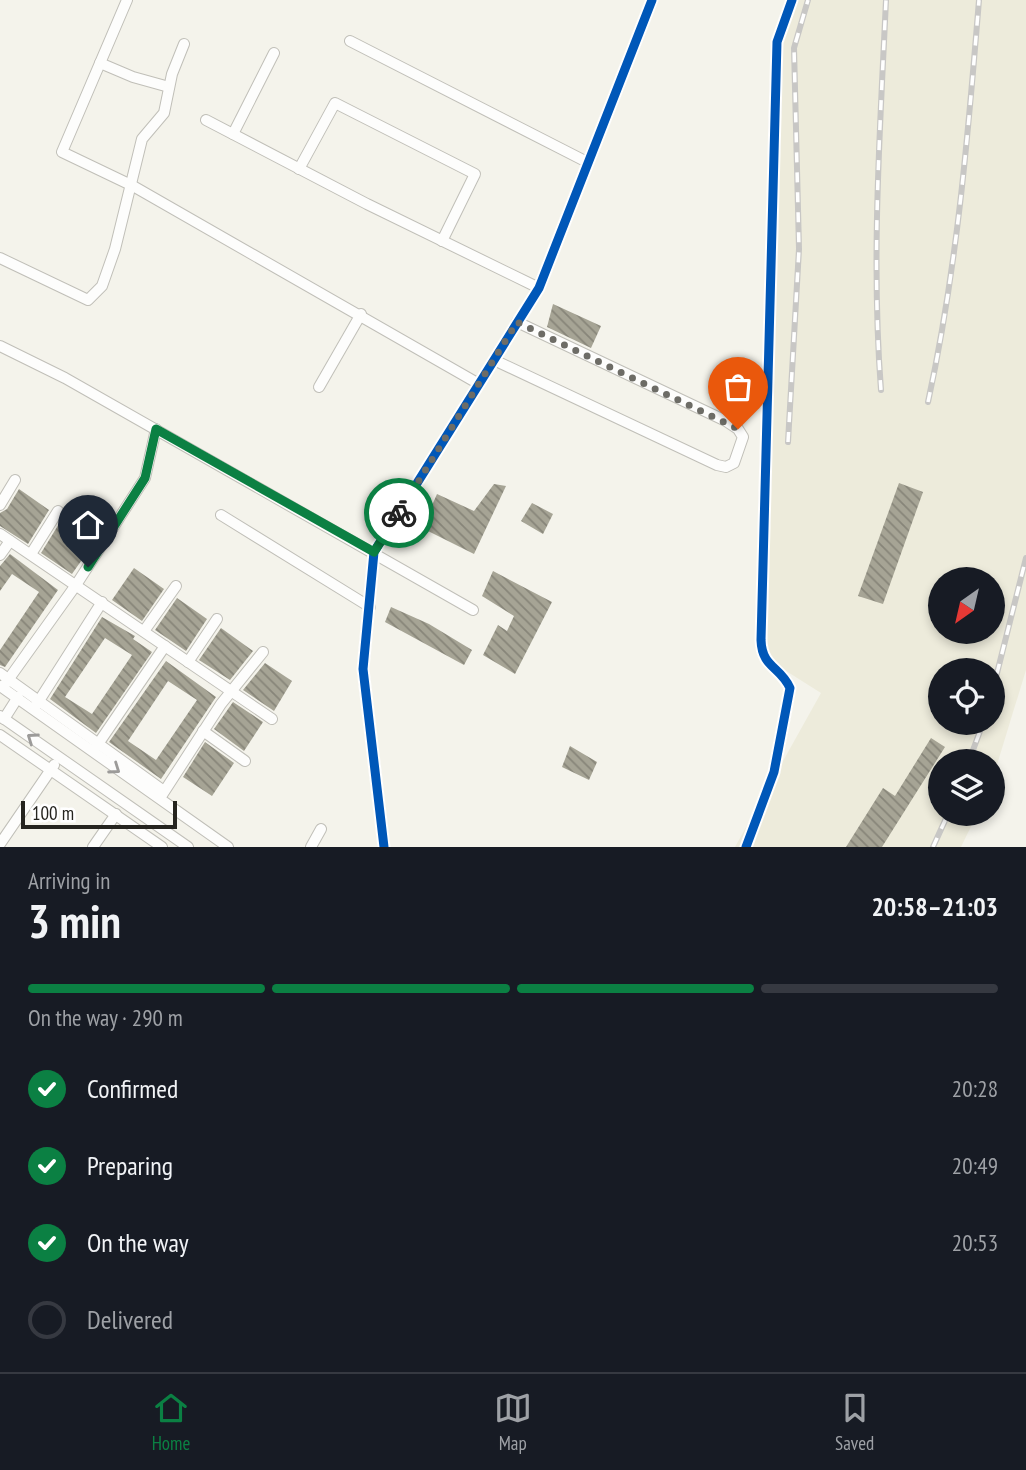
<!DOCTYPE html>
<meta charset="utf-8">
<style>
:root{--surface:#171b24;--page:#242831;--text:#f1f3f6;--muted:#9ea1a6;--line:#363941;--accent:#0b8043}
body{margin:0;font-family:"PT Sans Narrow",sans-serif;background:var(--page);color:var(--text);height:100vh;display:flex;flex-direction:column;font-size:26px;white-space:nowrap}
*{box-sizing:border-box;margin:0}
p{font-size:23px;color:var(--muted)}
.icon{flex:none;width:38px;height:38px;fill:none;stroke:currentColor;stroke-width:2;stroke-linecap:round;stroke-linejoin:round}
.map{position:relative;height:847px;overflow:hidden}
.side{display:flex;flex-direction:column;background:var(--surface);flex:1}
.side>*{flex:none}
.needle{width:46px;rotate:214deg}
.buttons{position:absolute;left:928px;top:567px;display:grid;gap:14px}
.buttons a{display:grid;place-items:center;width:77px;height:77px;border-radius:50%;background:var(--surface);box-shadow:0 4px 10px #0003;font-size:35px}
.scale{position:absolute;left:21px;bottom:18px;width:156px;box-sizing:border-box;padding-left:7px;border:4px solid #25241f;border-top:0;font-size:19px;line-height:24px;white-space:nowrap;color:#25241f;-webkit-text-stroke:5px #fff;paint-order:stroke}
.pin{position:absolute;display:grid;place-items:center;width:60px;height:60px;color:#fff;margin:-72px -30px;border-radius:50% 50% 50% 0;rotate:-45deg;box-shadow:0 0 7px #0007}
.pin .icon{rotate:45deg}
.courier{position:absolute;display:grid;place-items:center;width:70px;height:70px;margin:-35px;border:5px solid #0b8043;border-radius:50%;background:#fff;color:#222;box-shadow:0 2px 9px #0007}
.overview em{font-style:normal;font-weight:600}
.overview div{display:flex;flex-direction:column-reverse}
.overview{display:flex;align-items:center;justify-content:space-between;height:119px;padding:0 28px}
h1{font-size:46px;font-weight:600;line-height:52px}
.bar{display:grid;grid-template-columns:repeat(4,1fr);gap:10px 7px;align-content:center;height:84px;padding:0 28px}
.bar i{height:9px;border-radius:5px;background:var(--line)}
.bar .active{background:var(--accent)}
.bar p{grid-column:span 4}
ol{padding:0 28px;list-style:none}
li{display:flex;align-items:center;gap:21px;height:77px}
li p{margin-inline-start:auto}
li .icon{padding:7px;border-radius:50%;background:var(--accent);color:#fff;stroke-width:4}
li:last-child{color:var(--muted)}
li i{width:38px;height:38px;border:4px solid var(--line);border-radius:50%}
.tabs{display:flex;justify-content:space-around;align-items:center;height:98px;border-top:2px solid var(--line);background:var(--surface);font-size:19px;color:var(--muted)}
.tabs a{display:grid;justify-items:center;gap:4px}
.tabs .active{color:var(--accent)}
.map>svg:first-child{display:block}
.built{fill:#edebdb;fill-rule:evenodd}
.building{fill:url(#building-back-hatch);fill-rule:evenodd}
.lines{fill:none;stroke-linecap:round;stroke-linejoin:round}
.minor-casing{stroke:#c0bfb8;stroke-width:12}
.minor{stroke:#fdfdfc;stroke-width:10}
.rail-casing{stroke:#c8c7c5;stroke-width:6}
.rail{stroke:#fff;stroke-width:3.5;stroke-dasharray:10;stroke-linecap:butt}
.cycleway-casing{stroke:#fff;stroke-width:13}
.cycleway{stroke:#0057b8;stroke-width:9}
.oneway{stroke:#9c9b99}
.done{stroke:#6d6c66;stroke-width:7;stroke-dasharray:0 12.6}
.route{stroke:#0b8043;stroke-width:9}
</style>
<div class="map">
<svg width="1026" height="847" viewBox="0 0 1026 847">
<defs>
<pattern id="building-back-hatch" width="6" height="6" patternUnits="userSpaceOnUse" patternTransform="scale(1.75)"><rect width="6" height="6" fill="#a6a495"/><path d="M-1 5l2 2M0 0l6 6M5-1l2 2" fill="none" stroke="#878579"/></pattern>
</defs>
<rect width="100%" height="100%" fill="#f4f3eb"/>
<path class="built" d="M793,0h233v670l-34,111v-20h-52v53h37l-16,33h-226l86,-154 -57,-36 14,-614zM940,579h52v53h-52zM940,670h52v53h-52z"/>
<g class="building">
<path d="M553,304l48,22 -10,22 -44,-21z"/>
<path d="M899,483l24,9 -40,112 -25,-8z"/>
<path d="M494,484l12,2 -32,68 -52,-26 15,-34 37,17z"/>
<path d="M19,489l30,21 -21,34 -28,-18v-13l7,-4z"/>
<path d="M532,503l21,11 -10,20 -22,-13z"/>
<path d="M62,519l33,22 -23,33 -31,-21z"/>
<path d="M10,554l48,36 -53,77 -5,-2v-15l39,-58 -27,-18 -12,17v-25z"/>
<path d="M134,568l30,21 -22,32 -30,-21z"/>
<path d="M493,571l59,31 -37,72 -32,-19 15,-30 9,6 7,-15 -32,-20z"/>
<path d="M177,598l30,21 -21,32 -31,-21z"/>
<path d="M391,607l38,17 43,26 -8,15 -79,-43z"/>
<path d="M102,617l33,19 -2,3 19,13 -56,81 -46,-34zM105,638l27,17 -40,59 -27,-17z"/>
<path d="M221,628l32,23 -23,29 -31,-20z"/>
<path d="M166,661l50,36 -55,82 -52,-37zM168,681l29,19 -41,60 -28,-19z"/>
<path d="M265,663l27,18 -18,30 -31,-21z"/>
<path d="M233,702l30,20 -19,29 -30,-22z"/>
<path d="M931,738l14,9 -63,100h-36l37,-59 12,8z"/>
<path d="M205,742l29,21 -22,33 -29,-19z"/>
<path d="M570,746l27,16 -8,18 -27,-13z"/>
</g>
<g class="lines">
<defs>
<g id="minor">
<path d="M127,0l-65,152 71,34 346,198"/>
<path d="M350,41l237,121"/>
<path d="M100,63l33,14 36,10"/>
<path d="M206,120l161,84 172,84"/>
<path d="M233,134l41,-81"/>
<path d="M299,169l36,-66 140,71 -33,67"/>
<path d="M0,258l88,42 14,-14 13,-37 27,-110 22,-26 8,-39 12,-30"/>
<path d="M0,346l65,32 408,232"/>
<path d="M494,360l223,105 9,2 8,-4 9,-26 -5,-8 -12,-8 -209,-99"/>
<path d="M319,387l42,-73"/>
<path d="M0,505l15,-25"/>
<path d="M221,515l149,92"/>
<path d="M0,534l272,185"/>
<path d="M31,554l27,-43"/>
<path d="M0,555l10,-14"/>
<path d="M144,631l32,-45"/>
<path d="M188,662l29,-43"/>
<path d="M0,673l164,118"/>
<path d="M0,686l228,161"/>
<path d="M3,687l73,-102 69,-107 11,-49"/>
<path d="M35,707l67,-105"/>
<path d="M0,716l188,131"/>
<path d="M4,719l14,-22"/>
<path d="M203,731l42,30"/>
<path d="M0,735l162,112"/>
<path d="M96,747l69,-101"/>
<path d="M162,795l59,-91 42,-52"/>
<path d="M0,844l54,-79"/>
<path d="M93,847l23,-33"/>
<path d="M311,847l10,-18"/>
<path d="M384,847l-21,-178 11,-117 165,-264 113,-288"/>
<path d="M746,847l28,-75 16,-84c-10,-22 -28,-20 -29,-48l16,-598 15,-42"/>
</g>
</defs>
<use href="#minor" class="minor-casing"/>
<use href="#minor" class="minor"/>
<defs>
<g id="rail">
<path d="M881,390c-10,-130 -1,-260 5,-390"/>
<path d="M928,402c29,-133 40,-266 51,-402"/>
<path d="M788,442l11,-193 -5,-201 14,-48"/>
<path d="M992,693l34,-135"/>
<path d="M969,761l14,-38"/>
<path d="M933,847l15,-33"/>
</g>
</defs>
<use href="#rail" class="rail-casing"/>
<use href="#rail" class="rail"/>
<defs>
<g id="cycleway">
<path d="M384,847l-21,-178 11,-117 165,-264 113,-288"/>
<path d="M746,847l28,-75 16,-84c-10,-22 -28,-20 -29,-48l16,-598 15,-42"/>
</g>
</defs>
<use href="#cycleway" class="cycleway-casing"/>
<use href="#cycleway" class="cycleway"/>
</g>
<defs><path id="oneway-chevron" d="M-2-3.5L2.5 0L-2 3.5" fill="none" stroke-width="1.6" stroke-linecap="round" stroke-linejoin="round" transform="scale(1.75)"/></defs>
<g class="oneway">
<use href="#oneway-chevron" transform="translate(32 738) rotate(-145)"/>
<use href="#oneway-chevron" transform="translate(115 769) rotate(35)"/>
</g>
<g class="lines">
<path class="done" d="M399,513l118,-191 221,107"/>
<path class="route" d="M88,567l57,-89 11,-49 218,123 25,-39"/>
</g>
</svg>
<div class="buttons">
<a><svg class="needle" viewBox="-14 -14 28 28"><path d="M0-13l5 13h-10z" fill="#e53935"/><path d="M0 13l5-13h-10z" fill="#9ea1a6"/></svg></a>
<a><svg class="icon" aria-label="locate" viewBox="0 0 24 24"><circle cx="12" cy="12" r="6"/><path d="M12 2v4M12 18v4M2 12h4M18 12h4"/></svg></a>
<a><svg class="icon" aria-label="layers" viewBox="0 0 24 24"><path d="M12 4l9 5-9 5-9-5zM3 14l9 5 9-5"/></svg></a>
</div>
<div class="scale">100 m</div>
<div class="pin" style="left:738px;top:429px;background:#ea580c"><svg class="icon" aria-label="bag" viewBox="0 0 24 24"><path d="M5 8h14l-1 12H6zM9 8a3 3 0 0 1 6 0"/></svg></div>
<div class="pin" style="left:88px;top:567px;background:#1f2937"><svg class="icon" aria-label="home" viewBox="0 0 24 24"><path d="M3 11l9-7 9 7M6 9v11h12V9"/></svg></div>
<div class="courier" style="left:399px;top:513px"><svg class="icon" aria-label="bike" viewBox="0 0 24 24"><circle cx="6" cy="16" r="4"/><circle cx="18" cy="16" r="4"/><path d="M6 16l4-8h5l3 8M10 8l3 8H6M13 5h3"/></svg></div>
</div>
<section class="side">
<div class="overview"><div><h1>3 min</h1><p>Arriving in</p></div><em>20:58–21:03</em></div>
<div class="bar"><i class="active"></i><i class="active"></i><i class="active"></i><i></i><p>On the way · 290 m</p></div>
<ol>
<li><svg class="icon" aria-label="check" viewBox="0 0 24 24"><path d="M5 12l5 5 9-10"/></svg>Confirmed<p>20:28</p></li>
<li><svg class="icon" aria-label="check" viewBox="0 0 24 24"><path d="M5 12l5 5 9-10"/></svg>Preparing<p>20:49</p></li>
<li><svg class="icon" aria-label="check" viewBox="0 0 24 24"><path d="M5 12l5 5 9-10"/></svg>On the way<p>20:53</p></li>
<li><i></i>Delivered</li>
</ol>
</section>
<nav class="tabs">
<a class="active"><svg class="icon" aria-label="home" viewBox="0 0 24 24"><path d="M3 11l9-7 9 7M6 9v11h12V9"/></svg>Home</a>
<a><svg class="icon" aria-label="map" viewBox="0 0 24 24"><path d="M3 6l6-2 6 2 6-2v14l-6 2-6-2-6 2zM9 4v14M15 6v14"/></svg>Map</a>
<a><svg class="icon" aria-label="saved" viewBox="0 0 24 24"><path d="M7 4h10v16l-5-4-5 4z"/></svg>Saved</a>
</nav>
